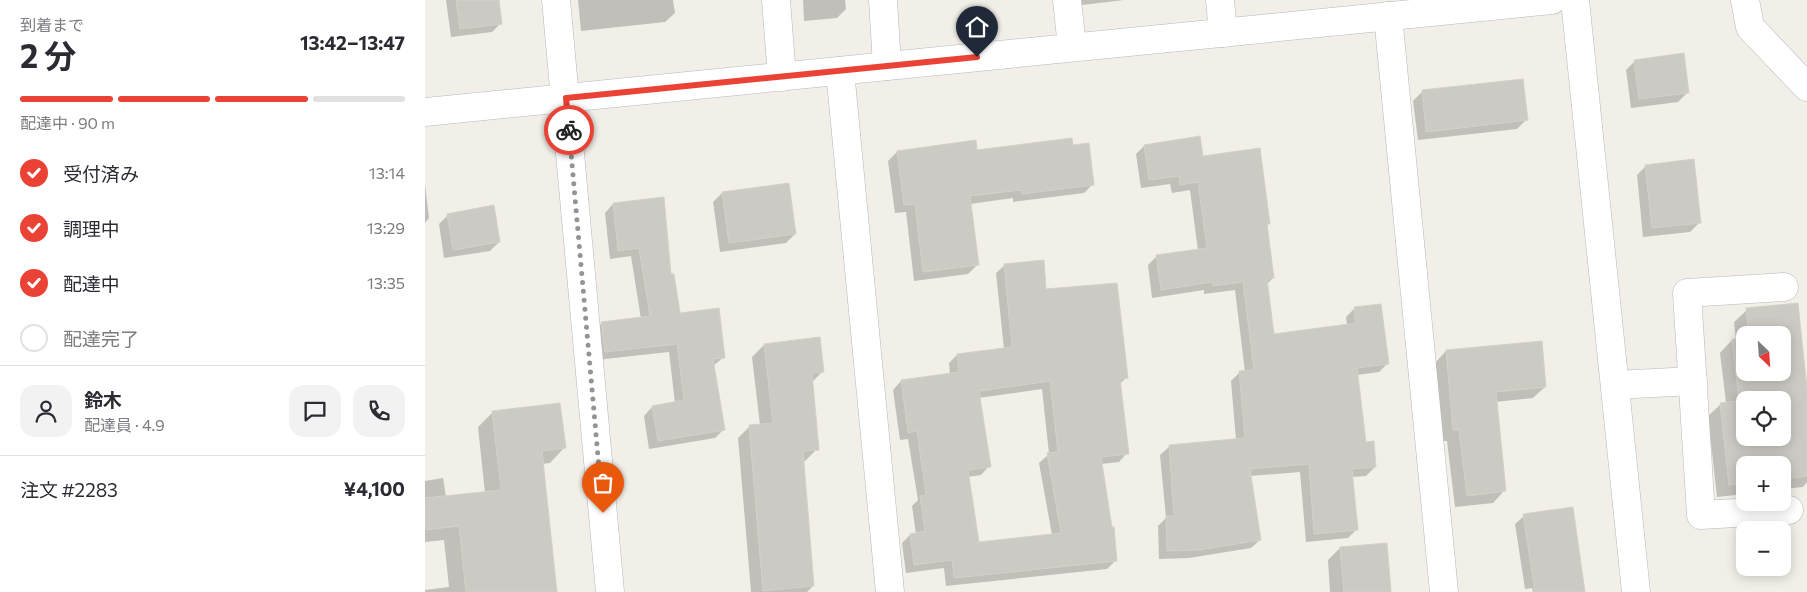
<!DOCTYPE html>
<html lang="ja">
<meta charset="utf-8">
<style>
:root{--surface:#fff;--page:#f2f2f3;--text:#2b2b33;--muted:#7c7c81;--line:#e1e1e2;--accent:#ea4335}
body{margin:0;font-family:Commissioner,"Noto Sans JP",sans-serif;background:var(--page);color:var(--text);height:100vh;display:flex;flex-direction:column;font-size:19px;white-space:nowrap}
*{box-sizing:border-box;margin:0}
p{font-size:16px;color:var(--muted)}
.icon{flex:none;width:28px;height:28px;fill:none;stroke:currentColor;stroke-width:2;stroke-linecap:round;stroke-linejoin:round}
.map{position:relative;flex:1;overflow:hidden}
.details{display:flex;flex-direction:column;background:var(--surface);width:425px}
.details>*{flex:none}
.needle{width:32px;rotate:155deg}
.fabs{position:absolute;left:1311px;top:326px;display:grid;gap:10px}
.fabs a{display:grid;place-items:center;width:55px;height:55px;border-radius:10px;background:var(--surface);box-shadow:0 2px 12px #0003;font-size:25px}
.pin{position:absolute;display:grid;place-items:center;width:42px;height:42px;color:#fff;margin:-51px -21px;border-radius:50% 50% 50% 0;rotate:-45deg;box-shadow:0 0 5px #0007}
.pin .icon{rotate:45deg}
.courier{position:absolute;display:grid;place-items:center;width:50px;height:50px;margin:-25px;border:4px solid #ea4335;border-radius:50%;background:#fff;color:#222;box-shadow:0 1px 6px #0007}
.summary em{font-style:normal;font-weight:700}
.summary div{display:flex;flex-direction:column-reverse}
.summary{display:flex;align-items:center;justify-content:space-between;height:85px;padding:0 20px}
h1{font-size:32px;font-weight:700;line-height:38px}
.bar{display:grid;grid-template-columns:repeat(4,1fr);gap:8px 5px;align-content:center;height:60px;padding:0 20px}
.bar i{height:6px;border-radius:4px;background:var(--line)}
.bar .selected{background:var(--accent)}
.bar p{grid-column:span 4}
.line{display:flex;align-items:center;gap:12px;padding:0 20px;border-top:1px solid var(--line)}
.line div{flex:1}
.round{display:grid;place-items:center;flex:none;width:52px;height:52px;border-radius:15px;background:var(--page)}
ol{padding:0 20px;list-style:none}
li{display:flex;align-items:center;gap:15px;height:55px}
li p{margin-inline-start:auto}
li .icon{padding:5px;border-radius:50%;background:var(--accent);color:#fff;stroke-width:4}
li:last-child{color:var(--muted)}
li i{width:28px;height:28px;border:2px solid var(--line);border-radius:50%}
main{display:flex;flex:1;min-height:0}
.map>svg:first-child{display:block}
.shadow{fill:#0003;fill-rule:evenodd}
.building{fill:#cccac5;stroke:#d6d1c6;fill-rule:evenodd}
.lines{fill:none;stroke-linecap:round;stroke-linejoin:round}
.minor-casing{stroke:#b5b8bc;stroke-width:29}
.minor{stroke:#fff;stroke-width:28}
.done{stroke:#929495;stroke-width:5;stroke-dasharray:0 9}
.route{stroke:#ea4335;stroke-width:6}
</style>
<main>
<section class="details">
<div class="summary"><div><h1>2 分</h1><p>到着まで</p></div><em>13:42–13:47</em></div>
<div class="bar"><i class="selected"></i><i class="selected"></i><i class="selected"></i><i></i><p>配達中 · 90 m</p></div>
<ol>
<li><svg class="icon" aria-label="check" viewBox="0 0 24 24"><path d="M5 12l5 5 9-10"/></svg>受付済み<p>13:14</p></li>
<li><svg class="icon" aria-label="check" viewBox="0 0 24 24"><path d="M5 12l5 5 9-10"/></svg>調理中<p>13:29</p></li>
<li><svg class="icon" aria-label="check" viewBox="0 0 24 24"><path d="M5 12l5 5 9-10"/></svg>配達中<p>13:35</p></li>
<li><i></i>配達完了</li>
</ol>
<div class="line" style="height:90px"><a class="round"><svg class="icon" aria-label="person" viewBox="0 0 24 24"><circle cx="12" cy="8" r="4"/><path d="M4 21q1-7 8-7t8 7"/></svg></a><div><b>鈴木</b><p>配達員 · 4.9</p></div><a class="round"><svg class="icon" aria-label="chat" viewBox="0 0 24 24"><path d="M4 5h16v11H9l-5 4z"/></svg></a><a class="round"><svg class="icon" aria-label="phone" viewBox="0 0 24 24"><path d="M5 4h4l2 5-3 2q2 4 5 5l2-3 5 2v4C11 20 4 13 5 4z"/></svg></a></div>
<div class="line" style="height:65px"><div>注文 #2283</div><b>¥4,100</b></div>
</section>
<div class="map">
<svg width="1382" height="592" viewBox="0 0 1382 592">
<rect width="100%" height="100%" fill="#f1efe8"/>
<g class="shadow">
<path d="M21,0h52l3,23 -9,9 -41,5z"/>
<path d="M153,0h95l2,13 -10,9 -84,9z"/>
<path d="M378,0h42l1,9 -9,9 -33,3z"/>
<path d="M648,0h51l-50,6z"/>
<path d="M1210,61l52,32 -9,9 -47,6 -5,-38z"/>
<path d="M997,92l104,28 -9,9 -99,11 -5,-39z"/>
<path d="M719,146l58,11 66,66 -2,2 7,53 -6,6 6,51 74,-9 -1,-9 8,-8 34,54 -9,9 -22,3 8,69 10,23 -9,9 -14,1 5,52 -9,9 -42,4 -6,-70 -50,4 10,64 -9,8 -62,10 -30,1 -1,-33 8,-8 -6,-63 9,-8 67,-7 -5,-59 9,-9h5l-10,-82 -31,4v-4l-52,8 -4,-33 8,-8 42,-6 -8,-61 -18,3 -2,-9 -29,4 -5,-34z"/>
<path d="M647,147l21,37 -9,9 -71,9v-4l-43,6 7,61 -9,9 -54,7 -8,-69 -11,1 -7,-52 9,-9 79,-1z"/>
<path d="M1221,166l53,57 -9,9 -47,5 -6,-62z"/>
<path d="M0,184l4,34 -4,5z"/>
<path d="M297,193l73,41 -9,9 -66,9 -7,-50z"/>
<path d="M188,204l57,72 9,38 45,43 -11,9 11,63 -9,9 -66,11 -5,-33 8,-9 23,-4 -6,-51 -73,8 -3,-28 9,-9 39,-4 -10,-63 -21,3 -5,-46z"/>
<path d="M23,215l51,27 -9,9 -46,7 -5,-34z"/>
<path d="M580,265l40,26 82,86 -8,8 8,68 -8,9 -18,2 15,96 -9,9 -161,17 -2,-18 -38,5 -4,-30 8,-8 6,-1 -4,-28 6,-6 -10,-61 -8,1 -7,-50 8,-9 49,-7 -1,-11 8,-8 47,-6 -8,-76zM617,389l7,65 -10,9 13,72 -74,8 -11,-66 14,-2 8,-9 -11,-68z"/>
<path d="M1372,304l10,95v83l-4,5 -20,2v-24h-38v29l-28,3 -9,-81 13,-12 5,-1 -6,-50 12,-13h4l-2,-18 13,-12zM1320,335h38v37h-38zM1320,400h38v38h-38z"/>
<path d="M339,345l59,26 -11,11 5,67 -12,12h-3l11,125 -6,6h-56l-13,-154 12,-12 10,-1 -8,-68z"/>
<path d="M1021,351l99,36 -12,11 -38,4 9,89 -11,12 -38,4 -8,-66h-5l-7,-78z"/>
<path d="M67,413l72,35 -14,15 -8,1 14,128h-131v-2l24,-3 -5,-47 -19,2v-61l18,-3 3,19 39,-4 -7,-66z"/>
<path d="M1099,516l60,76h-51l-1,-4 -7,1 -10,-65z"/>
<path d="M915,548l50,44h-60l-2,-32z"/>
</g>
<g class="building">
<path d="M31,0h43l3,24 -42,5z"/>
<path d="M1259,53l5,40 -50,6 -5,-39z"/>
<path d="M1098,79l5,41 -102,12 -4,-42z"/>
<path d="M775,136l3,20 57,-8 10,76h-3l7,54 -7,1 7,55 82,-11 -2,-16 27,-3 8,60 -32,4 9,74 8,-1 2,26 -24,2 6,61 -44,4 -5,-70 -59,5 11,71 -62,10 -32,1 -1,-35h8l-5,-71 76,-7 -6,-67 15,-1 -11,-88 -30,4 -1,-4 -51,8 -5,-35 51,-7 -9,-66 -18,3 -1,-9 -30,4 -5,-35z"/>
<path d="M647,138l1,7 16,-2 5,42 -72,9 -1,-4 -51,6 9,69 -56,7 -8,-68 -11,1 -7,-54 79,-11 1,10z"/>
<path d="M1269,159l7,64 -49,5 -7,-63z"/>
<path d="M364,183l7,51 -67,9 -7,-51z"/>
<path d="M239,197l7,77h3l6,39 39,-5 6,50 -12,1 12,71 -67,11 -6,-35 32,-6 -7,-56 -72,8 -4,-30 49,-6 -11,-68 -21,3 -5,-48z"/>
<path d="M69,205l6,37 -47,8 -6,-36z"/>
<path d="M619,260l2,29 71,-6 11,95 -8,1 9,75 -28,3 11,70h2l3,34 -163,17 -2,-18 -38,5 -4,-31 15,-3 -5,-35 6,-1 -9,-64 -9,2 -7,-53 58,-8 -2,-18 55,-7 -8,-83zM625,381l8,71 -11,1 14,80 -82,9 -11,-72 23,-3 -12,-76z"/>
<path d="M1373,303l9,85v88l-24,3v-14h-38v18l-16,2 -9,-82 19,-2 -7,-62 13,-1v34h38v-37h-34l-3,-27zM1320,400h38v38h-38z"/>
<path d="M395,337l4,35 -12,1 7,77 -16,1 11,135 -51,5 -14,-166 24,-2 -9,-79z"/>
<path d="M1117,341l4,46 -50,5 10,99 -39,5 -8,-66h-6l-7,-80z"/>
<path d="M135,403l6,45 -24,3 15,141h-91l-7,-66 -34,4v-32l76,-8 -9,-79z"/>
<path d="M1148,507l12,85h-50l-12,-78z"/>
<path d="M962,543l4,49h-47l-4,-45z"/>
</g>
<g class="lines">
<defs>
<g id="minor">
<path d="M131,0l54,592"/>
<path d="M351,0l6,77"/>
<path d="M458,0l4,66"/>
<path d="M642,0l5,47"/>
<path d="M795,0l3,33"/>
<path d="M1150,0l61,592"/>
<path d="M1320,0l5,27 57,60"/>
<path d="M963,16l56,576"/>
<path d="M415,71l50,521"/>
<path d="M0,112l1127,-112"/>
<path d="M1359,287l-97,6 14,222 88,-5"/>
<path d="M1190,385l78,-4"/>
</g>
</defs>
<use href="#minor" class="minor-casing"/>
<use href="#minor" class="minor"/>
</g>
<g class="lines">
<path class="done" d="M144,130l34,383"/>
<path class="route" d="M144,130l-3,-32 411,-41"/>
</g>
</svg>
<div class="fabs">
<a><svg class="needle" viewBox="-14 -14 28 28"><path d="M0-13l5 13h-10z" fill="#e53935"/><path d="M0 13l5-13h-10z" fill="#7c7c81"/></svg></a>
<a><svg class="icon" aria-label="locate" viewBox="0 0 24 24"><circle cx="12" cy="12" r="6"/><path d="M12 2v4M12 18v4M2 12h4M18 12h4"/></svg></a>
<a>+</a>
<a>−</a>
</div>
<div class="pin" style="left:178px;top:513px;background:#ea580c"><svg class="icon" aria-label="bag" viewBox="0 0 24 24"><path d="M5 8h14l-1 12H6zM9 8a3 3 0 0 1 6 0"/></svg></div>
<div class="pin" style="left:552px;top:57px;background:#1f2937"><svg class="icon" aria-label="home" viewBox="0 0 24 24"><path d="M3 11l9-7 9 7M6 9v11h12V9"/></svg></div>
<div class="courier" style="left:144px;top:130px"><svg class="icon" aria-label="bike" viewBox="0 0 24 24"><circle cx="6" cy="16" r="4"/><circle cx="18" cy="16" r="4"/><path d="M6 16l4-8h5l3 8M10 8l3 8H6M13 5h3"/></svg></div>
</div>
</main>
